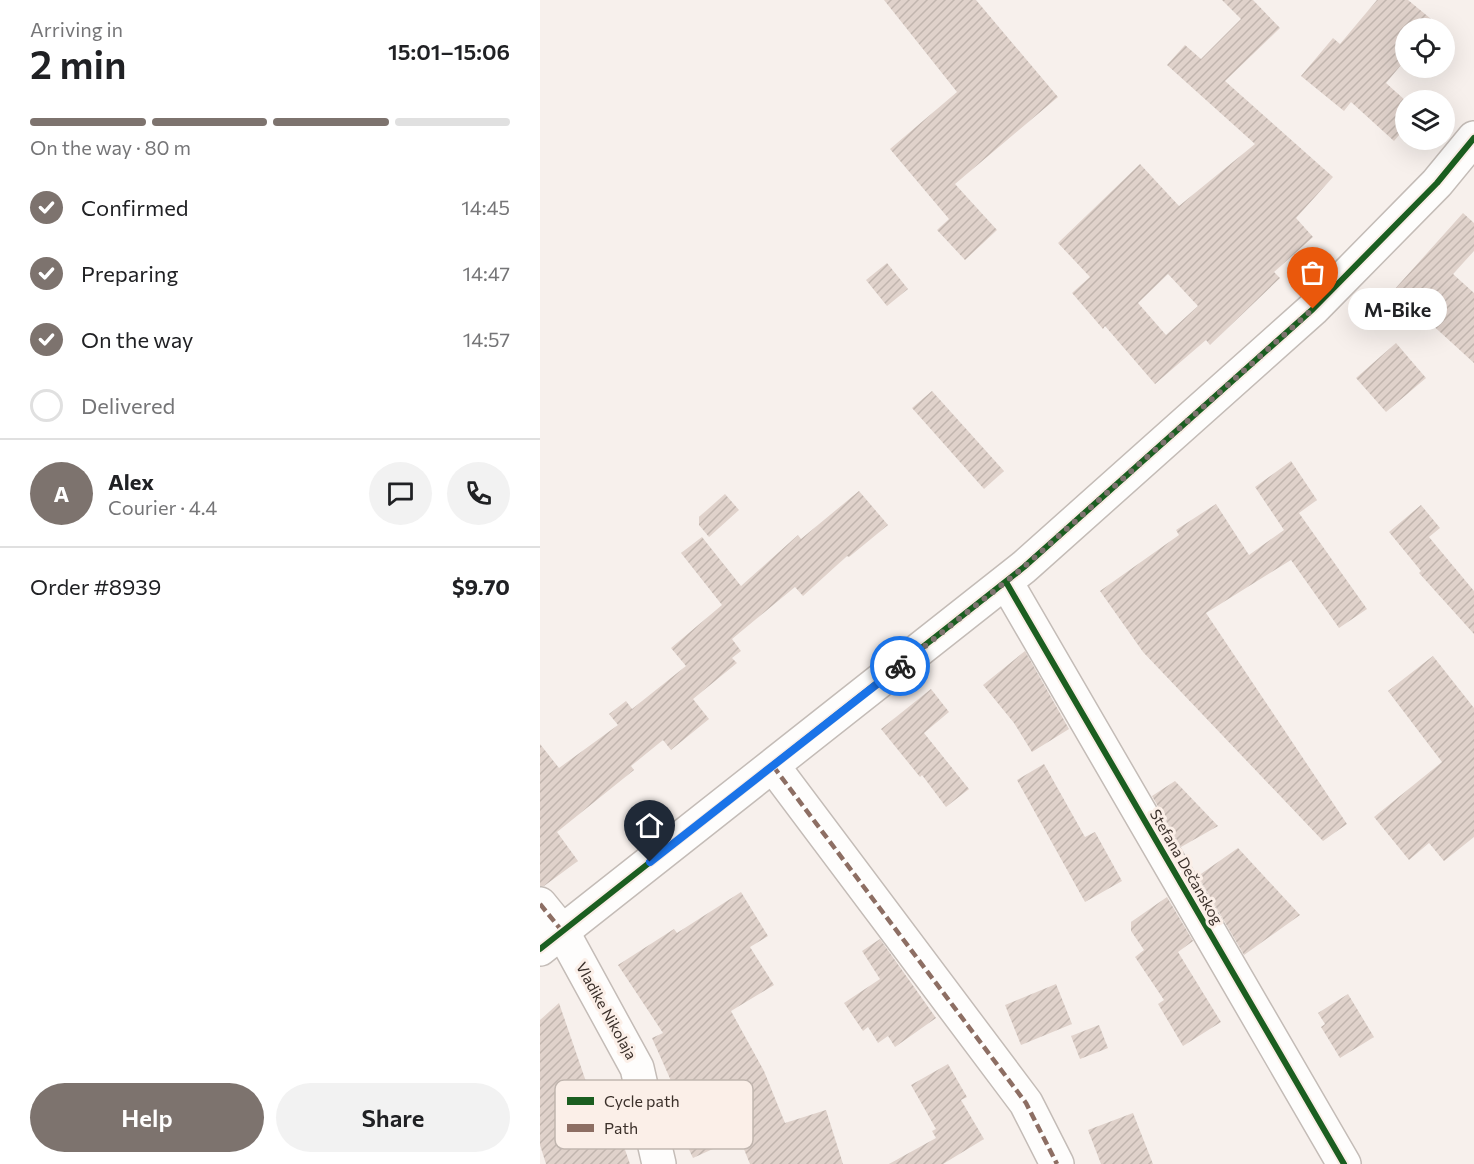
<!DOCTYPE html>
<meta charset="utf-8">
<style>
:root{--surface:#fff;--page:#f2f2f2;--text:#202124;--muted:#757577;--line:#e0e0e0;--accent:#7d736e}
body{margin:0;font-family:Commissioner,sans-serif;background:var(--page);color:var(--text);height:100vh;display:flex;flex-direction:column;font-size:22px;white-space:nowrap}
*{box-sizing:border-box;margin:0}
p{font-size:20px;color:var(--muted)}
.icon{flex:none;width:33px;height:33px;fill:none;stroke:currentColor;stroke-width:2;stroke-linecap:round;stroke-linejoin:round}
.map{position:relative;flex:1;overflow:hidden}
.sheet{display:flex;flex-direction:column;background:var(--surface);width:540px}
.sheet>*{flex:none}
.buttons{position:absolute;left:855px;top:18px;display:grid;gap:12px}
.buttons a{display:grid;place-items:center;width:60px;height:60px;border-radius:50%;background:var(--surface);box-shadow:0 6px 24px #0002;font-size:30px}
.pin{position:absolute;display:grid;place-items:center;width:51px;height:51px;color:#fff;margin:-62px -26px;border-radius:50% 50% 50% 0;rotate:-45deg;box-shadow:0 0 6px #0007}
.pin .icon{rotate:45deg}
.courier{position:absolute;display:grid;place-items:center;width:60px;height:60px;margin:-30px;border:4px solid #1a73e8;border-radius:50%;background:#fff;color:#222;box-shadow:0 2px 8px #0007}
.bubble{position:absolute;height:42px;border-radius:21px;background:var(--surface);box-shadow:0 6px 24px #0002;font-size:20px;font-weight:600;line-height:42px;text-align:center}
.summary em{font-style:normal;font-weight:600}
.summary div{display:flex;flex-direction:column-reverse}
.summary{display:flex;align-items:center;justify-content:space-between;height:102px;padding:0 30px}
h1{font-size:39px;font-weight:600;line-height:45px}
.bar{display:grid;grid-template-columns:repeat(4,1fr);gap:9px 6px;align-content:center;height:72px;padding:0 30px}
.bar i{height:8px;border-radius:4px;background:var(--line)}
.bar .selected{background:var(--accent)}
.bar p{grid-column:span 4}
.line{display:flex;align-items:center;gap:15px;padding:0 30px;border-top:2px solid var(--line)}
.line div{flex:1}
.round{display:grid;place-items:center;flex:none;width:63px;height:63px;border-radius:32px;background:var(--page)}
ol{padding:0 30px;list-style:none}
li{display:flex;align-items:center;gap:18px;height:66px}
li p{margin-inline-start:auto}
li .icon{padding:6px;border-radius:50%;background:var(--accent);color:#fff;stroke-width:4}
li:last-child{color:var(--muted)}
li i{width:33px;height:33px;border:3px solid var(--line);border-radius:50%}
.action{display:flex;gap:12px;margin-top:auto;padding:12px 30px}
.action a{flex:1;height:69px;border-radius:36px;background:var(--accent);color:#fff;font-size:24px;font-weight:600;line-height:69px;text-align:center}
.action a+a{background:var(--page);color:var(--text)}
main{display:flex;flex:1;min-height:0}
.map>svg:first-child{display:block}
.building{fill:url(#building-hatch);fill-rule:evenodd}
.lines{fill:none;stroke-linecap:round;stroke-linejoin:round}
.minor-casing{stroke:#c4bcb7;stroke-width:36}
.major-casing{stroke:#c4bcb7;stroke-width:36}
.minor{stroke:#fefdfc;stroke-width:33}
.major{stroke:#fefdfc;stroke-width:33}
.quiet{stroke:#8d6e63;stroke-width:4.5;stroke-dasharray:9 4.5;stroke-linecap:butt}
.cycleway-casing{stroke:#fbefe8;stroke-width:10}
.cycleway{stroke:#1b5e20;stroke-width:6}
.done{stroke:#7d736e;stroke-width:6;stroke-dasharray:0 10.8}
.route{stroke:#1a73e8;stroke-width:8}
.labels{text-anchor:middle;stroke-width:6;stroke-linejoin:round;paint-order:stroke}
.street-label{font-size:15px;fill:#3b302a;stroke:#fbefe8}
.key{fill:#fbefe8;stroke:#c1b6af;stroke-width:1.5}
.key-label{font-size:16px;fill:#3b302a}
</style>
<main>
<section class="sheet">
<div class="summary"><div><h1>2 min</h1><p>Arriving in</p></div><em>15:01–15:06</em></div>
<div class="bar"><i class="selected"></i><i class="selected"></i><i class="selected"></i><i></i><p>On the way · 80 m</p></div>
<ol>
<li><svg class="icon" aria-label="check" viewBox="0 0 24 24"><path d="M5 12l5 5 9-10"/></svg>Confirmed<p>14:45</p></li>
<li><svg class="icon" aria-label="check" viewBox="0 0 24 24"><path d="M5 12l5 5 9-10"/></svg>Preparing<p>14:47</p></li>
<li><svg class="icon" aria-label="check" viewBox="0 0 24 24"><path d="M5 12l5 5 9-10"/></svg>On the way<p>14:57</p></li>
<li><i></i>Delivered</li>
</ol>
<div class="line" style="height:108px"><b class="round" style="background:var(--accent);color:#fff">A</b><div><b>Alex</b><p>Courier · 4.4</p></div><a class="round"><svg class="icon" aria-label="chat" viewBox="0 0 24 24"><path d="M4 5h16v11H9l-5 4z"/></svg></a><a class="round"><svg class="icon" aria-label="phone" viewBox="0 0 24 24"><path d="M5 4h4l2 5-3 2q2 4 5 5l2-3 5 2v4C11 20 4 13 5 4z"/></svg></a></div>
<div class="line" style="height:78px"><div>Order #8939</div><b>$9.70</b></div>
<div class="action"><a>Help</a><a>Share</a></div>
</section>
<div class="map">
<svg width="934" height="1164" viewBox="0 0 934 1164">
<defs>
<pattern id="building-hatch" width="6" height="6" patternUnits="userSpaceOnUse" patternTransform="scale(1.5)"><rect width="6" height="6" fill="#e0d2cb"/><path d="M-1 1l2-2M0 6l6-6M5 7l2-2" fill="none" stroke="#c1b5ae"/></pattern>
</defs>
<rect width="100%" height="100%" fill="#f7f0ec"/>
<g class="building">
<path d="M344,0h92l82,97 -103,87 42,46 -32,30 -28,-30 12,-11 -59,-70 67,-57z"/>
<path d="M682,0h31l27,28 -55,53 108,96 -37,41 17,19 -39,35 6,6 -70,67 -4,-5 -51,44 -50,-58 -2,3 -31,-36 18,-16 -32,-34 82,-79 39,42 76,-62 -88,-79 18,-20 16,14 40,-40zM628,274l30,32 -32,29 -28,-32z"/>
<path d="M837,0h31l34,28h-36v31l-20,24 20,18v26l-12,14 -43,-39 -7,9 -43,-35 32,-38 7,6z"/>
<path d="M923,213l11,10v28l-21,23 21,19v70l-80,-73z"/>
<path d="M347,263l21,26 -21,17 -21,-26z"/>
<path d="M856,343l30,35 -40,34 -30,-34z"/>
<path d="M392,391l72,80 -20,18 -72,-81z"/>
<path d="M751,461l26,39 -18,13 68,96 -28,19 -48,-68 -85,53 141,211 -24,17 -180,-189 -43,-61 79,-56 -3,-5 40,-26 33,51 35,-25 -29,-43z"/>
<path d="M319,491l29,34 -39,32 -2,-1 -44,40 -8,-9 -63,52 9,12 -9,7 5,5 -44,36 16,20 -38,31 -8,-10 -32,26 3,4 -77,62 21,29 -34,25h-4v-142l19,24 59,-43 -9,-11 17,-13 6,8 54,-43 -15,-18 51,-43 -41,-52 21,-16 39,49 57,-51 3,4z"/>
<path d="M185,494l14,16 -30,27 -10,-12v-8z"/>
<path d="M881,505l19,23 -11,9 45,54v43l-55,-61 2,-2 -32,-39z"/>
<path d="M485,651l44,78 -37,23 -18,-29 -31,-38z"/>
<path d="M893,656l41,52v129l-30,24 -15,-18 -20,17 -35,-43 68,-55 -54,-71z"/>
<path d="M391,689l18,23 -25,21 45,56 -23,18 -24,-32 -2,2 -39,-48z"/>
<path d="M504,764l41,73 10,-5 27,49 -37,21 -68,-122z"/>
<path d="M635,781l43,45 -37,21 -29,-51z"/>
<path d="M698,848l62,67 -56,40 -46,-79z"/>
<path d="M201,892l27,44 -18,11 24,38 -43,26 33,60 21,52 41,-13 17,54h-93l-11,-27 -46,21 -16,-34 11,-5 -36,-81 11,-5 -45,-68 56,-36 3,4z"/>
<path d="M627,897l26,44 -15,11 43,70 -38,24 -25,-42 6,-4 -29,-43 9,-7 -13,-19v-9z"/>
<path d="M340,939l56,79 -41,29 -7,-11 -10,7 -10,-16 -5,4 -19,-28 36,-24 -18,-28z"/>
<path d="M516,984l16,40 -51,21 -16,-40z"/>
<path d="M808,994l26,43 -34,21 -19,-31 4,-3 -7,-11z"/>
<path d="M19,1003l33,96 14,-4 24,69h-84l-6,-19v-125z"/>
<path d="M559,1025l9,23 -28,11 -9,-23z"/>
<path d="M408,1064l19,33 -6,3 23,39 -41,25h-54l47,-26 -4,-7 4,-2 -25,-44z"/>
<path d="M593,1113l20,51h-52l-13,-34z"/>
</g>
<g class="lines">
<defs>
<g id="minor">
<path d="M466,582l338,582"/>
<path d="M233,766l253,337 31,61"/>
<path d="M0,904l22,27 75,137 22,96"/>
</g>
<path id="major" d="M0,949l484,-382 289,-258 124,-126 37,-45"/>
</defs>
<use href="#minor" class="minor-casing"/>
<use href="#major" class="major-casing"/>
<use href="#minor" class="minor"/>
<use href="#major" class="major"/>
<g class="quiet">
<path d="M233,766l253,337 31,61"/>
<path d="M0,904l22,27"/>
</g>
<defs>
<g id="cycleway">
<path d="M466,582l338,582"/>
<path d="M0,949l484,-382 289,-258 124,-126 37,-45"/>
</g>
</defs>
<use href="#cycleway" class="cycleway-casing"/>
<use href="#cycleway" class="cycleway"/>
</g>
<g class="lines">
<path class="done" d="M360,666l124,-99 289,-258"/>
<path class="route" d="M110,862l250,-196"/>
</g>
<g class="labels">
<g class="street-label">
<text transform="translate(646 867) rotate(60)" y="5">Stefana Dečanskog</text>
<text transform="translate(66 1011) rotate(61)" y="5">Vladike Nikolaja</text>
</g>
</g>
<rect x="15" y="1080" width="198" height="69" rx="9" class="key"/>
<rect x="27" y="1097" width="27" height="8" fill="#1b5e20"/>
<rect x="27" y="1124" width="27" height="8" fill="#8d6e63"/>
<g class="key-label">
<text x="64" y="1107">Cycle path</text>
<text x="64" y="1134">Path</text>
</g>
</svg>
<div class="buttons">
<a><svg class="icon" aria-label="locate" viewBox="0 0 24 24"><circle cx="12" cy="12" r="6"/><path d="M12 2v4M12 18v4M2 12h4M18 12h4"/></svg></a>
<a><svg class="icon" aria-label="layers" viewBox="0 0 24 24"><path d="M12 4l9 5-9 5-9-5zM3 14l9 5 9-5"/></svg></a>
</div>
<div class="pin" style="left:773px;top:309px;background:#ea580c"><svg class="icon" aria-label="bag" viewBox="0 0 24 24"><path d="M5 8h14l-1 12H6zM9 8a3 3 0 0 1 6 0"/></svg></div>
<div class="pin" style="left:110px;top:862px;background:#1f2937"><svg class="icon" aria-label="home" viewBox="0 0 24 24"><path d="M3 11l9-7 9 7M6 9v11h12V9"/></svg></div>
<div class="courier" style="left:360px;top:666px"><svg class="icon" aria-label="bike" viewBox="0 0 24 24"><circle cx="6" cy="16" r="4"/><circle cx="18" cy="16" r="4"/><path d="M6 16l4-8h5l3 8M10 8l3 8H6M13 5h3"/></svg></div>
<div class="bubble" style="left:808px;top:288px;width:99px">M-Bike</div>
</div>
</main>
